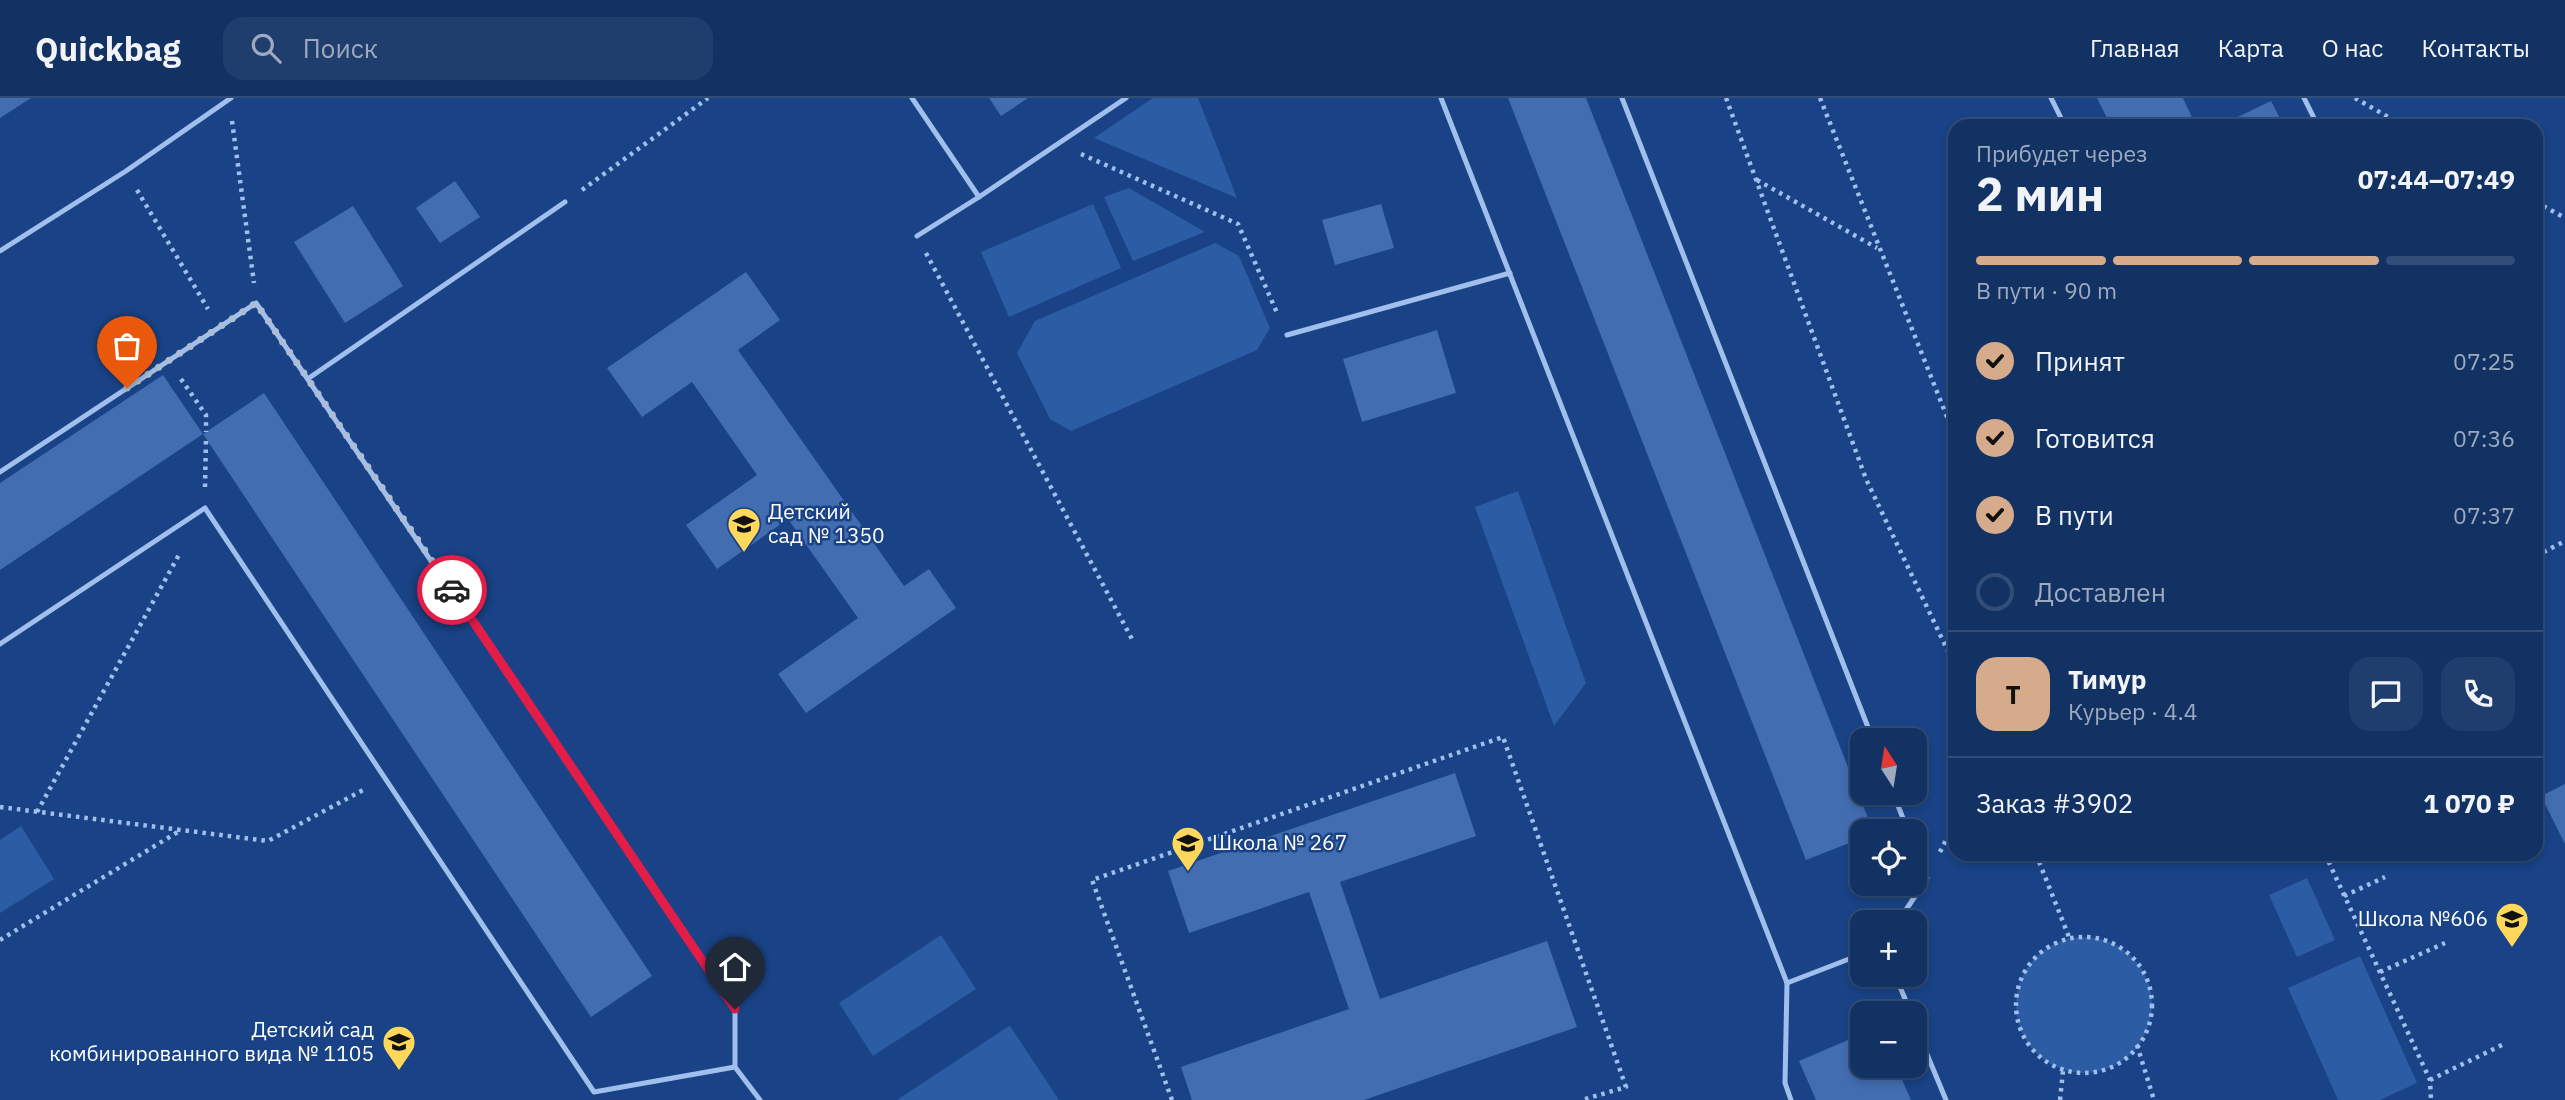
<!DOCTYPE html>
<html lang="ru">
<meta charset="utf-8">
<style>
:root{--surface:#133264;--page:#203e6d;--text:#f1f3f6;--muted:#9daabf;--line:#324d78;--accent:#d6ab8b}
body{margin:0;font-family:"IBM Plex Sans",sans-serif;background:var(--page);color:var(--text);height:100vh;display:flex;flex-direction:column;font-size:26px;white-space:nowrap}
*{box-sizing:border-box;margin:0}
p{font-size:23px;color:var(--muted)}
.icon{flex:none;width:38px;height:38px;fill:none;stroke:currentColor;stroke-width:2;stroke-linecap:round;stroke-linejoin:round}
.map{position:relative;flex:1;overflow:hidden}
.drawer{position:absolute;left:1948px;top:21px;width:595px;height:742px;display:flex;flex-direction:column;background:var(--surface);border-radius:21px;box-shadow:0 4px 10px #0003,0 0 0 2px var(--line)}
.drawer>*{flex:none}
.needle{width:46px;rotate:348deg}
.fabs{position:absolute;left:1850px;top:630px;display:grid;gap:14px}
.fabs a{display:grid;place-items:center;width:77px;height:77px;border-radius:14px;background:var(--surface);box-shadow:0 4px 10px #0003,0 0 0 2px var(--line);font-size:35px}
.pin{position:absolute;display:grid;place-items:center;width:60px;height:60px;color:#fff;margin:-72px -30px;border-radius:50% 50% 50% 0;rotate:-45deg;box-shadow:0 0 7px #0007}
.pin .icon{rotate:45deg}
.courier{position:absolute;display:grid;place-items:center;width:70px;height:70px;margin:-35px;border:5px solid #e11d48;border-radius:50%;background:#fff;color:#222;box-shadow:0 2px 9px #0007}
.summary em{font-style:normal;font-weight:700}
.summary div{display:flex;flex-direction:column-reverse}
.summary{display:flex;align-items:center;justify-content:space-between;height:119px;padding:0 28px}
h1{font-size:46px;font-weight:700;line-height:52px}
.bar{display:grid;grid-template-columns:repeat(4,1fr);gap:10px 7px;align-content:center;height:84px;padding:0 28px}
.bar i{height:9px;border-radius:5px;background:var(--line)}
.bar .selected{background:var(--accent)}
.bar p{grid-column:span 4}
.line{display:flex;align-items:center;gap:18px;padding:0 28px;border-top:2px solid var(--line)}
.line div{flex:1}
.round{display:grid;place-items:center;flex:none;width:74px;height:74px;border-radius:21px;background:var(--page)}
ol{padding:0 28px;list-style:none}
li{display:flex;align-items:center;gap:21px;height:77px}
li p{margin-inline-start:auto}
li .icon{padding:7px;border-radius:50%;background:var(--accent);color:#111;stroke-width:4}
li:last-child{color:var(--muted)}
li i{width:38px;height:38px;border:4px solid var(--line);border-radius:50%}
header{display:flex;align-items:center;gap:42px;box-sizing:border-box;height:98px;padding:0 35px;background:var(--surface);border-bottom:2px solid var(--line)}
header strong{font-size:33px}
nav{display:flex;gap:38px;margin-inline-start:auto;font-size:24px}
.search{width:490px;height:63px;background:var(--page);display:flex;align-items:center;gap:18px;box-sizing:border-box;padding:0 24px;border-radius:21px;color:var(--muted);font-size:26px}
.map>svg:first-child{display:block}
.green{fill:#2c5ca4}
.building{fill:#426db0}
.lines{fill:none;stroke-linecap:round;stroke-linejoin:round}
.path{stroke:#a0bfec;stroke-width:4.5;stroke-dasharray:3.5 5;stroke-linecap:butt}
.lane{stroke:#a0bfec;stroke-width:5}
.done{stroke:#aebdd5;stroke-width:7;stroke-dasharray:0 12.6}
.route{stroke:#e11d48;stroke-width:9}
.labels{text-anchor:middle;stroke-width:5;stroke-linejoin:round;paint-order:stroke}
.poi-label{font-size:21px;fill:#fff;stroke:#194386;text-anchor:start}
</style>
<header>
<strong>Quickbag</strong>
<div class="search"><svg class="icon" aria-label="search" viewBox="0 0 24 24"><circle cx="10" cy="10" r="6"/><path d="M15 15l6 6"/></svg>Поиск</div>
<nav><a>Главная</a><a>Карта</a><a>О нас</a><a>Контакты</a></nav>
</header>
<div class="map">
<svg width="2565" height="1002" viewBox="0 0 2565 1002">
<rect width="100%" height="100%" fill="#194386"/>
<g class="green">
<path d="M1153,0h45l39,100 -143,-60z"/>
<path d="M1129,90l76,44 -72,29 -29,-64z"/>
<path d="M1093,106l28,64 -112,49 -28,-65z"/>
<path d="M1215,145l24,13 31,72 -13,22 -186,81 -21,-12 -33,-66 18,-32z"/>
<path d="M1518,393l68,192 -32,43 -79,-219z"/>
<path d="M21,728l33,53 -54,34v-73z"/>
<path d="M2307,780l28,62 -38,17 -28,-62z"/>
<path d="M941,837l35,54 -103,67 -34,-53z"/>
<circle cx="2084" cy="907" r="68"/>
<path d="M2360,858l57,127 -37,17h-42l-50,-112z"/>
<path d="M1010,928l49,74h-162l112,-74z"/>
</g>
<g class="building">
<path d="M0,0h31l-31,20z"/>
<path d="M989,0h39l-27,18z"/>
<path d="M1508,0h78l287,733h-11v7l-56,22z"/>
<path d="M2097,0h86l13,28h-85z"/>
<path d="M2271,3l13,25h-65z"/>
<path d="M455,83l25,36 -40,26 -24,-35z"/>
<path d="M1381,106l13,44 -59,17 -13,-45z"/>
<path d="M353,108l50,80 -58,37 -51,-81z"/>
<path d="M746,174l34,48 -42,30 166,236 25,-17 27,39 -150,105 -28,-39 80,-56 -70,-99 -71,50 -31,-44 71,-50 -65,-93 -50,35 -35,-49z"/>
<path d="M1437,232l19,63 -94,29 -19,-63z"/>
<path d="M163,277l40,59 -203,136v-87z"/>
<path d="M264,295l388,583 -61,41 -388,-583z"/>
<path d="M1455,675l21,63 -136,46 40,117 167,-58 30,86 -213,73h-172l-11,-33 168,-58 -40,-117 -120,41 -21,-62z"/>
<path d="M2565,686v60l-24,-48z"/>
<path d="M1862,936v32h34l15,34h-95l-17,-39z"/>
</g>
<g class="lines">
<g class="path">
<path d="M1726,0l140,381 89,187"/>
<path d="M1820,0l135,339"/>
<path d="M2355,0l49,28"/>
<path d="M232,23l22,162"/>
<path d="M1081,56l157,70 40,91"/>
<path d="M1757,82l120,68"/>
<path d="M137,92l71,119"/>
<path d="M582,92l126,-92"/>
<path d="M2536,104l29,16"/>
<path d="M926,155l207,388"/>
<path d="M181,281l25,36v17"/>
<path d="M205,389l1,-48"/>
<path d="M2536,458l29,-15"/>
<path d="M0,709l268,34 97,-52"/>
<path d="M37,714l143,-259"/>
<path d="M1940,754l15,-30"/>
<path d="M2036,756l33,83"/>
<path d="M2325,756l105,226 1,20"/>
<path d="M2344,798l41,-19"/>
<circle cx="2084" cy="907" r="68"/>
<path d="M0,842l181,-110"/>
<path d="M2380,874l65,-29"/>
<path d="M2137,947l17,55"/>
<path d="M2430,982l74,-36"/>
<path d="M1172,1002l-80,-220 411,-143 123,350 -44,13"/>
<path d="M2060,1002l3,-29"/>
</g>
<g class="lane">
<path d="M912,0l67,99 147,-99"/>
<path d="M1441,0l346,885 75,-29"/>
<path d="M1622,0l251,642"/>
<path d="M2051,0l14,28"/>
<path d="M2304,0l14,28"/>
<path d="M917,138l62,-39"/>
<path d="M0,153l126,-80 105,-73"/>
<path d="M1287,237l223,-62"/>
<path d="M309,280l256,-176"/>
<path d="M0,374l256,-169 479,706v58l25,33"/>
<path d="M0,546l205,-136 389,584 141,-25"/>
<path d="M1893,695l15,38"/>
<path d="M1898,824l29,-44 -13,-31"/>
<path d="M1895,877l16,38"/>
<path d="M1787,885l-2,100 6,17"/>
<path d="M1914,925l32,77"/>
</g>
</g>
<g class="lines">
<path class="done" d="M127,290l129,-85 196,287"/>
<path class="route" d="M452,492l283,419"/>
</g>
<defs>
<symbol id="school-pin" viewBox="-11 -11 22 30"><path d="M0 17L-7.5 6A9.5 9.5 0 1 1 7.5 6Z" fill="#ffd85b" stroke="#194386"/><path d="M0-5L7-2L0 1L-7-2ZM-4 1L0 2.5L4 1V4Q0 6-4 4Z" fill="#111"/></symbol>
</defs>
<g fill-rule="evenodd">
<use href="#school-pin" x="725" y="407" width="38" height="52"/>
<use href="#school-pin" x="1169" y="726" width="38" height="52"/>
<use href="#school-pin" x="2493" y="802" width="38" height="52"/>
<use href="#school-pin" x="380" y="925" width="38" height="52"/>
</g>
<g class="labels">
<g class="poi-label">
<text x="768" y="421">Детский<tspan x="768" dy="24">сад № 1350</tspan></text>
<text x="1212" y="752">Школа № 267</text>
<text x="2488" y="828" text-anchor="end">Школа №606</text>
<text x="374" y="939" text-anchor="end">Детский сад<tspan x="374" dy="24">комбинированного вида № 1105</tspan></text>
</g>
</g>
</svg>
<div class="fabs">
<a><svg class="needle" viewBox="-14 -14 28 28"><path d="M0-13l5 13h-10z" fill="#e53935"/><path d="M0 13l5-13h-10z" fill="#9daabf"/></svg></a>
<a><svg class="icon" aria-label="locate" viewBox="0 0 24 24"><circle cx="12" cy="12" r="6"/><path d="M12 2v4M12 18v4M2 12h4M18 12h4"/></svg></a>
<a>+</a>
<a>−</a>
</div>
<div class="pin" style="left:127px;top:290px;background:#ea580c"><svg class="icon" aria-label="bag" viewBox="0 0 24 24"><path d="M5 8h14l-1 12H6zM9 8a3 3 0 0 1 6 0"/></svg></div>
<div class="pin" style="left:735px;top:911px;background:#1f2937"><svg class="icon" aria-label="home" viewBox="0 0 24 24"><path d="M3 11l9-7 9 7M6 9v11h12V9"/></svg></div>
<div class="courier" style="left:452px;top:492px"><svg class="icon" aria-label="car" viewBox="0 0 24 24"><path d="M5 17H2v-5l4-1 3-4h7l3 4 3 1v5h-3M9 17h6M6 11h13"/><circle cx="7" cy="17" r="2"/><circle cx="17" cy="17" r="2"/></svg></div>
<section class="drawer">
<div class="summary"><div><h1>2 мин</h1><p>Прибудет через</p></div><em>07:44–07:49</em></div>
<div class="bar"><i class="selected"></i><i class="selected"></i><i class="selected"></i><i></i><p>В пути · 90 m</p></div>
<ol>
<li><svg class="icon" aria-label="check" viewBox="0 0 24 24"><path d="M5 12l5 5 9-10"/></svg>Принят<p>07:25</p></li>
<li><svg class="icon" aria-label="check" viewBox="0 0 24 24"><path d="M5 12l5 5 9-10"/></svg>Готовится<p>07:36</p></li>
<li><svg class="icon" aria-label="check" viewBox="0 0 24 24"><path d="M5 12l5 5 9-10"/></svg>В пути<p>07:37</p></li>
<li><i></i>Доставлен</li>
</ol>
<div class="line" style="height:126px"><b class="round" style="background:var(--accent);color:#111">Т</b><div><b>Тимур</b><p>Курьер · 4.4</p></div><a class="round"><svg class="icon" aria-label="chat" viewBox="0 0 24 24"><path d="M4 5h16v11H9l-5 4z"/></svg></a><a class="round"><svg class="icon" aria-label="phone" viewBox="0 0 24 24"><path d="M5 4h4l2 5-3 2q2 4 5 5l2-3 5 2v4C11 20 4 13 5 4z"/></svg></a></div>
<div class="line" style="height:91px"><div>Заказ #3902</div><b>1 070 ₽</b></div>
</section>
</div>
